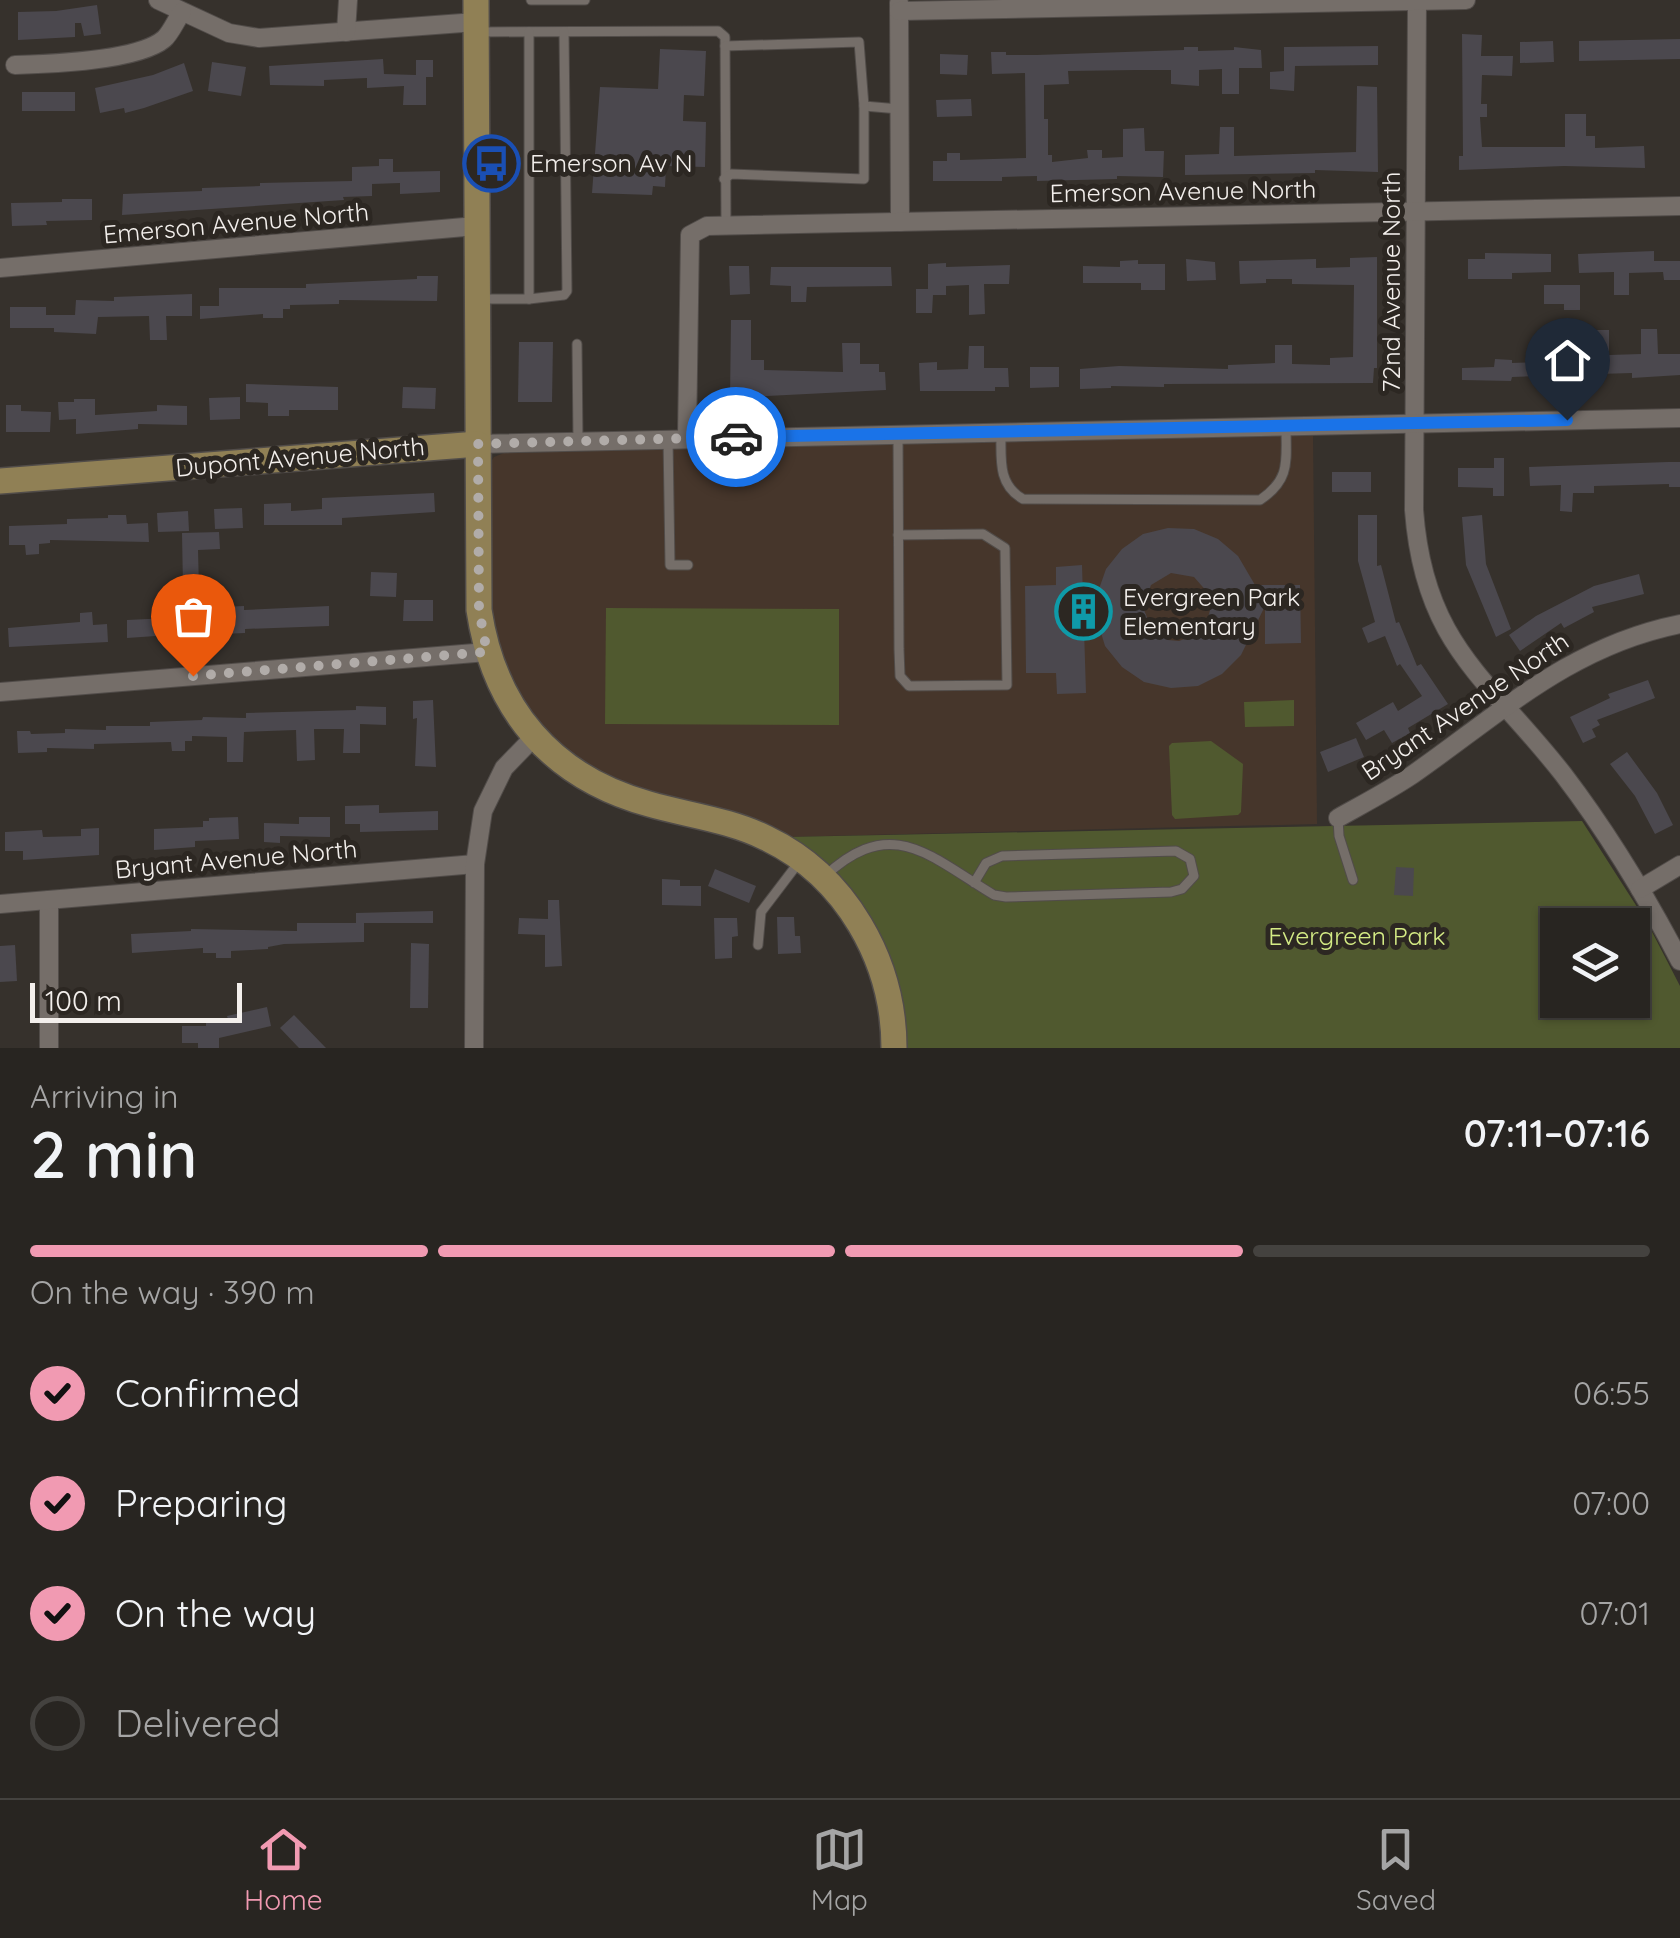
<!DOCTYPE html>
<meta charset="utf-8">
<style>
:root{--surface:#282521;--page:#302d2a;--text:#f1f3f6;--muted:#a5a5a5;--line:#44423f;--accent:#f19ab2}
body{margin:0;font-family:Quicksand,sans-serif;background:var(--page);color:var(--text);height:100vh;display:flex;flex-direction:column;font-size:38px;white-space:nowrap}
*{box-sizing:border-box;margin:0}
p{font-size:32px;color:var(--muted)}
.icon{flex:none;width:55px;height:55px;fill:none;stroke:currentColor;stroke-width:2;stroke-linecap:round;stroke-linejoin:round}
.map{position:relative;height:1048px;overflow:hidden}
.panel{display:flex;flex-direction:column;background:var(--surface);flex:1}
.panel>*{flex:none}
.fabs{position:absolute;left:1540px;top:908px;display:grid;gap:20px}
.fabs a{display:grid;place-items:center;width:110px;height:110px;border-radius:0px;background:var(--surface);box-shadow:0 2px 8px #0004,0 0 0 2px var(--line);font-size:50px}
.scale{position:absolute;left:30px;bottom:25px;width:212px;box-sizing:border-box;padding-left:10px;border:5px solid #f3efec;border-top:0;font-size:28px;line-height:35px;white-space:nowrap;color:#f3efec;-webkit-text-stroke:8px #2c2722;paint-order:stroke}
.pin{position:absolute;display:grid;place-items:center;width:85px;height:85px;color:#fff;margin:-102px -42px;border-radius:50% 50% 50% 0;rotate:-45deg;box-shadow:0 0 10px #0007}
.pin .icon{rotate:45deg}
.courier{position:absolute;display:grid;place-items:center;width:100px;height:100px;margin:-50px;border:8px solid #1a73e8;border-radius:50%;background:#fff;color:#222;box-shadow:0 2px 12px #0007}
.summary em{font-style:normal;font-weight:600}
.summary div{display:flex;flex-direction:column-reverse}
.summary{display:flex;align-items:center;justify-content:space-between;height:170px;padding:0 30px}
h1{font-size:65px;font-weight:600;line-height:75px}
.bar{display:grid;grid-template-columns:repeat(4,1fr);gap:15px 10px;align-content:center;height:120px;padding:0 30px}
.bar i{height:12px;border-radius:8px;background:var(--line)}
.bar .active{background:var(--accent)}
.bar p{grid-column:span 4}
ol{padding:0 30px;list-style:none}
li{display:flex;align-items:center;gap:30px;height:110px}
li p{margin-inline-start:auto}
li .icon{padding:10px;border-radius:50%;background:var(--accent);color:#111;stroke-width:4}
li:last-child{color:var(--muted)}
li i{width:55px;height:55px;border:5px solid var(--line);border-radius:50%}
.tabs{display:flex;justify-content:space-around;align-items:center;height:140px;border-top:2px solid var(--line);background:var(--surface);font-size:28px;color:var(--muted)}
.tabs a{display:grid;justify-items:center;gap:5px}
.tabs .active{color:var(--accent)}
.map>svg:first-child{display:block}
.education{fill:#46362b}
.green{fill:#50592f;fill-rule:evenodd}
.building{fill:#4b484e;fill-rule:evenodd}
.lines{fill:none;stroke-linecap:round;stroke-linejoin:round}
.lane-casing{stroke:#514c49;stroke-width:11}
.street-casing{stroke:#514c49;stroke-width:20}
.secondary-casing{stroke:#514c49;stroke-width:28}
.lane{stroke:#756e69;stroke-width:9}
.street{stroke:#756e69;stroke-width:18}
.secondary{stroke:#908055;stroke-width:25}
.done{stroke:#b1aca9;stroke-width:10;stroke-dasharray:0 18}
.route{stroke:#1a73e8;stroke-width:12}
.labels{text-anchor:middle;stroke-width:10;stroke-linejoin:round;paint-order:stroke}
.poi-label{font-size:25px;fill:#f3efec;stroke:#2c2722;text-anchor:start}
.street-label{font-size:25px;fill:#f3efec;stroke:#2c2722}
.park-label{font-size:25px;fill:#d4eb85;stroke:#2c2722}
</style>
<div class="map">
<svg width="1680" height="1048" viewBox="0 0 1680 1048">
<rect width="100%" height="100%" fill="#36312c"/>
<path class="education" d="M1313,435l4,389 -531,13 -133,-41 -58,-23 -47,-36 -35,-50 -21,-46 -5,-173 7,-11 10,-4z"/>
<g class="green">
<path d="M606,608l233,1v116l-234,-1z"/>
<path d="M1294,700v26l-49,1 -1,-25z"/>
<path d="M1211,741l32,23 -2,48 -3,3 -63,4 -3,-4 -3,-69 3,-3z"/>
<path d="M1582,821l66,103 32,62v62h-776c-11,-59 -17,-123 -61,-169 -15,-16 -39,-29 -57,-42zM1558,925h74v75h-74z"/>
</g>
<g class="building">
<path d="M97,5l4,29 -17,2 -3,-13h-6v14l-57,3v-28l38,-1z"/>
<path d="M1462,34l20,1 -1,21h32l-1,20 -30,-1 -1,29h6v13h-7l2,30h83v-33h21v22h9v12l49,-2 1,22 -81,-2 -105,4v-14h4z"/>
<path d="M1680,39v20l-101,2v-20z"/>
<path d="M1553,41l1,21 -34,1v-21z"/>
<path d="M1378,46v19l-83,1 -1,25 -24,-2v-17l14,-1v-24z"/>
<path d="M1184,47h14v4l36,-1v-3l27,3 1,18h-23v26h-17v-25l-23,1v16l-28,-2v-14h-35l-68,1 1,13 -25,1v34h4v36h4v7l36,-4 -1,-8h15v8l21,-1v-28l21,-1 1,23h19l-1,26 -46,-1v3l-80,2v-5l-35,1v4h-69v-20h14v-8h13v7l66,-2 -1,-85 -33,1 -1,-22h15v3h30l148,-5z"/>
<path d="M660,49l46,2 -2,45 -20,-1 -1,26 23,1 -1,45 -39,-1 -1,21 -12,-1 -1,9 -60,-2 8,-106 58,2z"/>
<path d="M940,54l28,1 -1,20 -27,-1z"/>
<path d="M383,59l1,15 32,1v-15h17v17h-7v28h-23l1,-19 -37,2v-10l-43,2v6l-54,-1 -1,-19z"/>
<path d="M212,62l34,5 -5,29 -33,-5z"/>
<path d="M184,63l9,28 -49,17 -19,5 -1,-5 -24,5 -5,-25 58,-13z"/>
<path d="M1357,86l20,1 1,85 -63,-2v3l-130,2v-20l34,-1 1,-27h14v29l122,-4z"/>
<rect x="22" y="92" width="53" height="19"/>
<path d="M971,99l1,17 -35,1 -1,-17z"/>
<path d="M379,159h14v13l47,-1v21l-40,2v-11l-28,1v12l-29,1 1,3 -222,15 1,-21 79,-3v-3l58,-2v-3l92,-2v-14l27,-1z"/>
<path d="M62,199h30v21l-46,1 1,4 -35,1 -1,-23 51,-1z"/>
<path d="M1654,251v10h26v19h-16l-1,-8 -34,1v22h-15v-23l-35,1 -1,-19z"/>
<path d="M1485,253l66,1v18l-39,1v6h-44v-20h17z"/>
<path d="M1377,257v111h-3l-1,15 -209,1v3l-53,-1v2l-31,1v-20l39,-3 109,3v-4l47,-2v-18h17v19l38,1v-7l23,-1 1,-72 -62,-1v-5h-26v4l-26,1 -1,-23 77,-2v9l34,-1v-9z"/>
<path d="M1186,259l29,3 1,18 -29,1z"/>
<path d="M1138,260v4h27v26h-24v-7h-58v-17l37,1v-6z"/>
<path d="M946,263v4l64,-2 -1,19h-25l1,30 -16,1v-30l-23,1v9h-13l-1,18h-16v-24h12v-25z"/>
<path d="M729,266h20l1,28 -20,1z"/>
<path d="M771,267h120l1,19 -85,1 -1,15h-15v-16l-21,-1z"/>
<path d="M417,276h21l-1,25 -98,-1v4l-49,1v4h-7v9h-20v-4l-63,5v-13h19v-18h87v-4l111,-5z"/>
<path d="M1544,285h36v25h-16v-6h-20z"/>
<path d="M192,294v22h-26l1,24h-17l-1,-24 -51,1 -2,17 -42,-2v-4h-44v-21h36v8h29l1,-15 38,1v-4z"/>
<path d="M731,320h20v40h13v10l79,2 -1,-29h18v21h19v8h6l1,18 -156,8z"/>
<path d="M1641,329h16l1,25h22v21l-48,3v-5l-33,1 1,3h-32v-20h25l-1,-27h17v25l32,-1z"/>
<path d="M519,342h34l-1,60h-34z"/>
<path d="M969,346h15v22h24l1,19h-14v4h-75l-1,-28 18,-1v8l31,-1z"/>
<path d="M1495,359l17,1v3l26,-1v14l-26,1 -1,4 -49,-1v-12l32,-1z"/>
<path d="M1030,367h29v20l-29,1z"/>
<path d="M246,384l92,3v23h-49v6h-21v-13l-22,-1z"/>
<path d="M403,387l33,1 -1,21 -33,-1z"/>
<path d="M240,397v22l-30,1 -1,-22z"/>
<path d="M74,399h21v16l62,-4v-6l30,1v19l-49,-1v5l-62,5v-15l-17,1 -1,-18h16z"/>
<path d="M6,405h15v6l30,1 -1,20h-44z"/>
<path d="M1494,458h10v38h-11v-8l-35,-1v-19h36z"/>
<path d="M1668,462h12v25h-11v-3l-75,2v7h-21l-1,19 -12,-1 1,-26 -31,1 -1,-19z"/>
<rect x="1332" y="472" width="39" height="20"/>
<path d="M434,493l1,19 -93,6v7h-78v-21l27,-1v8l31,-2v-11z"/>
<path d="M242,508l1,20 -28,1 -1,-20z"/>
<path d="M188,511l1,20 -31,1 -1,-19z"/>
<path d="M108,515h18l1,9 21,-1 1,19 -99,-2v3l-11,1v10l-13,1 -1,-10h-16v-19l58,-2v-5l41,-1z"/>
<path d="M1358,515h19v51l4,-1 15,58 3,-1 18,44 4,-2 27,40 -40,24 2,5 -18,10 -8,-13 -18,10 -10,-17 37,-21 5,9 24,-15 -22,-32 -3,2 -12,-30 -17,7 -6,-15 13,-6 -17,-61z"/>
<path d="M1482,515l4,49 25,65 -15,8 -30,-72 -4,-48z"/>
<path d="M1168,528l26,1 24,10 20,17 17,29h45l1,58 -36,1v-38l-24,49 -19,19 -24,12 -27,2 -27,-6 -22,-15 -17,-21 -12,-40 13,-37 16,-20 21,-15zM1171,573l23,4 15,17 2,12 -5,20 -8,8 -19,7 -11,-1 -17,-12 -8,-21 8,-22z"/>
<path d="M219,532l1,17 -22,1 1,38h-16l-1,-55z"/>
<path d="M1082,565l4,128 -29,1 -1,-21h-30l-1,-87 31,-1v-18z"/>
<path d="M371,572l26,1 -1,24 -26,-1z"/>
<path d="M1639,574l5,20 -52,13 2,5 -30,16 -3,-5 -41,28 -11,-16 27,-19 58,-30z"/>
<path d="M404,600h29v21h-30z"/>
<path d="M244,606v4l85,-4v20l-84,3v4l-23,1v-27z"/>
<path d="M92,612l1,13 14,-1 1,18 -99,5 -1,-19 72,-6v-9z"/>
<path d="M169,618l1,17 -43,3v-18z"/>
<path d="M1648,680l7,18 -58,22 3,5 -8,4 4,8 -13,6 -13,-26 40,-19 -2,-4z"/>
<path d="M433,700l3,67 -21,-1 2,-48 -4,1v-18z"/>
<path d="M356,706l30,1v18l-26,-1v29h-17l1,-24h-30l1,31 -18,1 -1,-31 -52,2 -1,30h-16v-25l-35,-1v5h-7v10h-13l-1,-9 -77,2v5l-47,-1v4l-29,1 -1,-22h13l1,3 34,-1v-4l41,1v-4h44v-4l52,-2 1,-3 43,1v-5l110,-3z"/>
<path d="M1356,738l8,19 -36,15 -8,-20z"/>
<path d="M1627,752l30,41 16,32 -18,9 -20,-38 -25,-32z"/>
<path d="M379,805v8l59,-2v19l-78,2v-8h-15v-18z"/>
<path d="M238,817l1,22 -44,2v6l-41,3v-21l49,-2v-6h6v-3z"/>
<path d="M299,817h31v20l-50,-1v7l-16,-1v-19l35,1z"/>
<path d="M99,828v27l-76,5v-9h-18v-19l37,-2 1,7 38,-1v-7z"/>
<path d="M1396,867l18,1 -1,28 -19,-1z"/>
<path d="M715,869l41,17 -7,17 -41,-17z"/>
<path d="M662,879l18,1v6h21v20l-39,-1z"/>
<path d="M548,900h11l3,66 -17,1v-32l-27,-1 1,-16 29,1z"/>
<path d="M433,911v12h-69v19l-80,2 -16,3v2l-37,2v7h-15v-5h-13v-5l-71,5 -1,-19 60,-3v-2l106,2v-8h59v-10z"/>
<path d="M777,917h17l1,19h5l1,17 -23,1z"/>
<path d="M714,918h23l1,18 -6,1v21l-17,1z"/>
<path d="M411,943l18,1 -1,64h-18z"/>
<path d="M15,945l2,36 -17,1v-36z"/>
<path d="M267,1007l4,19 -52,12v10h-21v-5h-16v-17h24v-6l22,-1 -1,-3z"/>
<path d="M294,1015l32,33h-27l-19,-20z"/>
</g>
<g class="lines">
<defs>
<g id="lane">
<path d="M531,0h54"/>
<path d="M478,32l240,-1 7,6 1,188"/>
<path d="M864,106l35,3"/>
<path d="M724,179l7,-5 133,5v-73l-5,-64 -134,4"/>
<path d="M479,299h50v-267"/>
<path d="M529,299l35,-4 3,-4 -3,-259"/>
<path d="M577,344l1,97"/>
<path d="M898,434l1,215 1,27 9,10 98,-1 -2,-137 -22,-14 -85,1"/>
<path d="M1001,434c0,26 -3,51 22,65l237,1c31,-21 26,-39 26,-73"/>
<path d="M668,439l2,126h18"/>
<path d="M1338,818l1,18 14,44"/>
<path d="M825,876c67,-62 104,-20 169,19l12,2 165,-5 11,-3 12,-13 -4,-17 -14,-8 -174,5 -16,7 -12,20"/>
<path d="M758,945l3,-33 38,-50"/>
</g>
<g id="street">
<path d="M158,0l71,33 30,5 217,-16"/>
<path d="M1417,1l-3,509c10,135 73,167 149,264 45,59 83,122 117,187"/>
<path d="M899,3l1,219"/>
<path d="M899,11l567,-11"/>
<path d="M346,32l2,-32"/>
<path d="M15,65c34,-1 123,-4 149,-26 7,-6 12,-19 18,-27"/>
<path d="M0,268l476,-42"/>
<path d="M687,438l3,-203 17,-9 973,-20"/>
<path d="M478,444l1202,-26"/>
<path d="M0,692l487,-40"/>
<path d="M1338,818c25,-14 50,-27 74,-43 89,-62 158,-129 268,-151"/>
<path d="M1640,889l40,-24"/>
<path d="M49,900v148"/>
<path d="M0,904l475,-40"/>
<path d="M474,1048l1,-184 8,-53 21,-43 30,-31"/>
</g>
<g id="secondary">
<path d="M476,0l3,610c15,99 72,167 170,194 38,11 81,16 117,34 80,38 128,123 128,210"/>
<path d="M0,481l478,-37"/>
</g>
</defs>
<use href="#lane" class="lane-casing"/>
<use href="#street" class="street-casing"/>
<use href="#secondary" class="secondary-casing"/>
<use href="#lane" class="lane"/>
<use href="#street" class="street"/>
<use href="#secondary" class="secondary"/>
</g>
<g class="lines">
<path class="done" d="M193,676l294,-24 -8,-42 -1,-166 258,-7"/>
<path class="route" d="M736,437l831,-17"/>
</g>
<defs>
<symbol id="bus-ring" viewBox="-11 -11 22 22"><circle r="9.5" fill="#2c2722" stroke="#1a4fb4" stroke-width="1.5"/><path d="M-5-6H5V4H4V6H2V4H-2V6H-4V4H-5ZM-3.5-4V0h7V-4ZM-3.5 1.2v1.5H-2V1.2ZM2 1.2v1.5H3.5V1.2Z" fill="#1a4fb4"/></symbol>
<symbol id="building-ring" viewBox="-11 -11 22 22"><circle r="9.5" fill="#2c2722" stroke="#0f9aa8" stroke-width="1.5"/><path d="M-4-6H4V6H1V3H-1V6H-4ZM-2.5-4.3h1.7v1.8h-1.7ZM.8-4.3h1.7v1.8H.8ZM-2.5-1h1.7V.8h-1.7ZM.8-1h1.7V.8H.8Z" fill="#0f9aa8"/></symbol>
</defs>
<g fill-rule="evenodd">
<use href="#bus-ring" x="460" y="132" width="63" height="63"/>
<use href="#building-ring" x="1052" y="580" width="63" height="63"/>
</g>
<g class="labels">
<g class="poi-label">
<text x="530" y="172">Emerson Av N</text>
<text x="1123" y="606">Evergreen Park<tspan x="1123" dy="29">Elementary</tspan></text>
</g>
<g class="street-label">
<text transform="translate(1183 191) rotate(-1)" y="9">Emerson Avenue North</text>
<text transform="translate(236 223) rotate(-5)" y="9">Emerson Avenue North</text>
<text transform="translate(1391 282) rotate(-90)" y="9">72nd Avenue North</text>
<text transform="translate(300 457) rotate(-5)" y="9">Dupont Avenue North</text>
<text transform="translate(1465 706) rotate(-34)" y="9">Bryant Avenue North</text>
<text transform="translate(236 859) rotate(-5)" y="9">Bryant Avenue North</text>
</g>
<g class="park-label">
<text x="1357" y="945">Evergreen Park</text>
</g>
</g>
</svg>
<div class="fabs">
<a><svg class="icon" aria-label="layers" viewBox="0 0 24 24"><path d="M12 4l9 5-9 5-9-5zM3 14l9 5 9-5"/></svg></a>
</div>
<div class="scale">100 m</div>
<div class="pin" style="left:193px;top:676px;background:#ea580c"><svg class="icon" aria-label="bag" viewBox="0 0 24 24"><path d="M5 8h14l-1 12H6zM9 8a3 3 0 0 1 6 0"/></svg></div>
<div class="pin" style="left:1567px;top:420px;background:#1f2937"><svg class="icon" aria-label="home" viewBox="0 0 24 24"><path d="M3 11l9-7 9 7M6 9v11h12V9"/></svg></div>
<div class="courier" style="left:736px;top:437px"><svg class="icon" aria-label="car" viewBox="0 0 24 24"><path d="M5 17H2v-5l4-1 3-4h7l3 4 3 1v5h-3M9 17h6M6 11h13"/><circle cx="7" cy="17" r="2"/><circle cx="17" cy="17" r="2"/></svg></div>
</div>
<section class="panel">
<div class="summary"><div><h1>2 min</h1><p>Arriving in</p></div><em>07:11–07:16</em></div>
<div class="bar"><i class="active"></i><i class="active"></i><i class="active"></i><i></i><p>On the way · 390 m</p></div>
<ol>
<li><svg class="icon" aria-label="check" viewBox="0 0 24 24"><path d="M5 12l5 5 9-10"/></svg>Confirmed<p>06:55</p></li>
<li><svg class="icon" aria-label="check" viewBox="0 0 24 24"><path d="M5 12l5 5 9-10"/></svg>Preparing<p>07:00</p></li>
<li><svg class="icon" aria-label="check" viewBox="0 0 24 24"><path d="M5 12l5 5 9-10"/></svg>On the way<p>07:01</p></li>
<li><i></i>Delivered</li>
</ol>
</section>
<nav class="tabs">
<a class="active"><svg class="icon" aria-label="home" viewBox="0 0 24 24"><path d="M3 11l9-7 9 7M6 9v11h12V9"/></svg>Home</a>
<a><svg class="icon" aria-label="map" viewBox="0 0 24 24"><path d="M3 6l6-2 6 2 6-2v14l-6 2-6-2-6 2zM9 4v14M15 6v14"/></svg>Map</a>
<a><svg class="icon" aria-label="saved" viewBox="0 0 24 24"><path d="M7 4h10v16l-5-4-5 4z"/></svg>Saved</a>
</nav>
